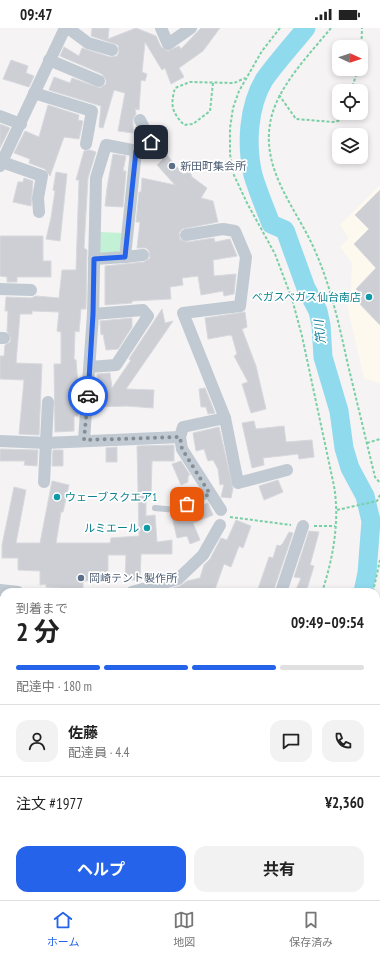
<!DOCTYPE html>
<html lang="ja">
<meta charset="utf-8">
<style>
:root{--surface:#fff;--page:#f2f2f2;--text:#222;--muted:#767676;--line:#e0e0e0;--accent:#2563eb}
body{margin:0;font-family:"PT Sans Narrow","Noto Sans JP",sans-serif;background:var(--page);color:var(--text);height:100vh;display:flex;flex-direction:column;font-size:15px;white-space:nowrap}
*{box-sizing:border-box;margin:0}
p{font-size:13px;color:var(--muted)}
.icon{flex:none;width:22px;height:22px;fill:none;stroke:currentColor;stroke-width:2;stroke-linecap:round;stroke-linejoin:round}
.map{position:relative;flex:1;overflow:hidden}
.panel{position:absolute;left:0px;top:560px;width:380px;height:312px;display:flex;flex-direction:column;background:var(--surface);border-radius:12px 12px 0 0;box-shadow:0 2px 6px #0003}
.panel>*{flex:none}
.needle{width:26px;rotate:93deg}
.controls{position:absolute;left:332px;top:12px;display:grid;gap:8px}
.controls a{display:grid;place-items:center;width:36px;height:36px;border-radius:8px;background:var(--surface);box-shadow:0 2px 6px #0003;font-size:20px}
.pin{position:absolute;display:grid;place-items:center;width:34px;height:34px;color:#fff;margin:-17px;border-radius:8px;box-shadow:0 2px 6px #0006}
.courier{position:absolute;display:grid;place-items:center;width:40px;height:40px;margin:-20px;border:3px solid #2563eb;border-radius:50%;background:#fff;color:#222;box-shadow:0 1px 5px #0007}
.overview em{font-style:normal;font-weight:700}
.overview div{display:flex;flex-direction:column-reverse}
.overview{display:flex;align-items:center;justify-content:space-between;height:68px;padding:0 16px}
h1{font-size:26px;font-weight:700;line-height:30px}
.bar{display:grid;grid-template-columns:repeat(4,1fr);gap:6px 4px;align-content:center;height:48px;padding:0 16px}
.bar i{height:5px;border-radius:3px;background:var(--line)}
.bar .current{background:var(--accent)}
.bar p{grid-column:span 4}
.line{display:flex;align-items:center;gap:10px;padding:0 16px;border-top:1px solid var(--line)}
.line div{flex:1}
.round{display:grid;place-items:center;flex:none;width:42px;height:42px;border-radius:12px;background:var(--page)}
.button{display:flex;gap:8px;margin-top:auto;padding:8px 16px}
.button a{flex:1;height:46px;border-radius:12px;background:var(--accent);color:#fff;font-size:16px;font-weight:700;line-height:46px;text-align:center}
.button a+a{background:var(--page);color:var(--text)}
.status{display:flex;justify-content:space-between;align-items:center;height:28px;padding:0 20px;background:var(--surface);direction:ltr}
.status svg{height:11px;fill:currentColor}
.dock{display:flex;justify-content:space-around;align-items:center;height:56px;border-top:1px solid var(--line);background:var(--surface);font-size:11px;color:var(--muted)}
.dock a{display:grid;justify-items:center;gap:2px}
.dock .current{color:var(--accent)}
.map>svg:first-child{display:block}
.commercial{fill:#fdf9ef}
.green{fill:#c3f1d5}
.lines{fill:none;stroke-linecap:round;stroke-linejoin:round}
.river{stroke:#90daee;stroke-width:19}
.building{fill:#cdcfd5;stroke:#d7d9de}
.path{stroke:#7ad0a6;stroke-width:2;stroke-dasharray:3 2;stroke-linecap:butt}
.lane{stroke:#c1cad2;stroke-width:6}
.street{stroke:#c1cad2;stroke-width:12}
.done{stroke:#868d94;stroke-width:4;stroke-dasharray:0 7.2}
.route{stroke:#2563eb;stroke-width:5}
.service-dot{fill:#5c6f8a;stroke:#fff;stroke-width:1.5}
.culture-dot{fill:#0f9aa8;stroke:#fff;stroke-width:1.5}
.labels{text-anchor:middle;stroke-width:3.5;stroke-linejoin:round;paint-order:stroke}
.service-label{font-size:11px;fill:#4e5e75;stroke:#fff;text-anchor:start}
.culture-label{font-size:11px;fill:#0d838f;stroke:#fff;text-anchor:end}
.water-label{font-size:12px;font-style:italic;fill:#0c7c9b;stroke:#fff}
</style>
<div class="status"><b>09:47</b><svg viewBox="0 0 49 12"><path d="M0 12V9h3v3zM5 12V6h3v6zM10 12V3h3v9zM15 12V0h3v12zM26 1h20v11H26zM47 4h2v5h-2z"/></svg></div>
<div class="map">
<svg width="380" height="872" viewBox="0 0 380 872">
<rect width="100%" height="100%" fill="#f5f3f3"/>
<path class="commercial" d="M380,157v198l-16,-4 -17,-74 4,-16 1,-26 -12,-16 9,-9 -9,-13z"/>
<path class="green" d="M99,204l24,1 -1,14 -5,6 -13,2 -4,-4z"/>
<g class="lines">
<g class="river">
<path d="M306,0c-12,15 -31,36 -42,52 -16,27 -18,65 -11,95 5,17 12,33 18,49l14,6 21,58 12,23 3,14 2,32 16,54 5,37 6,20 15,28 6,25 -4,52 -4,19"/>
<path d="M0,868l4,-1"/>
</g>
</g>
<g class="building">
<path d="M92,0h17l-1,11 28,-11 20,8 5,11 7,4 11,-5 2,3 20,-21h19l-17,23 -24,17 5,9 -13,7 -6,-16 -3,2 -17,-28 -3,30 5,2 -2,7 -4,-1 -2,30 -4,-1 1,5 -3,5v14l-15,-2 7,-38 -11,-3 -11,38 -4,-1 2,-21 -52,-16 5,-13 16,6 2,-5 28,10 6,-4v-4l-4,-6 -42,-18 4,-9 15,9 3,-8 28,9 7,-1 2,-4 -1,-7 -27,-9z"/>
<path d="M11,32l17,6 -2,7 8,3 -5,11 -26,-8z"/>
<path d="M48,77l31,10 -1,5 5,1 -4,18 -15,-2 -14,39 -5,-7 -16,-6 1,-4 -16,-6 11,-22 14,6z"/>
<path d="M0,96l10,4 -10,20z"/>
<path d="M90,122l6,2 -8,26 -4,70 3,2 -1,59h-5l-2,23 -4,-1 -1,28 2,1 2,25 2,3 -2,28h-4v15l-19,1 -1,-68h7v-32l-4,-1 2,-19 -27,-1v3h-12l-4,49 26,1 -3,71 -20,-1 5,-54 -24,-1v-23h4l1,-11 5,-3 1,-4 -4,-7 1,-20h-3l1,-14 25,1 5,-2 23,2 3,-28h14l3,-90h-3l8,-29z"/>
<path d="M113,126l13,2 -3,15h3l-3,36 -18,-1 2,-18z"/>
<path d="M167,127l16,19 7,-2 2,5 15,11 -6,10 12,3 5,21 -36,7 -3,4 1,6 7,3 27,-4 1,4 15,-3 7,17 -24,4 1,16 22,-2 -2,20 -10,2 -1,-5 -22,4 -3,-19 -16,2 1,7 -13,2 1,12 -39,2v2l-27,2v-39l39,-4 6,-4 -1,-7 -3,-3h-9l3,-26h-4l3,-30h2l1,-14 33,7 -18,-20z"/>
<path d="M56,144l11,2 -7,67 -14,-2 5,-21 4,-27 -2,-1z"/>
<path d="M24,150l9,3 -2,25 -18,-4 5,-20h5z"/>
<path d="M380,162v135l-25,-26 6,-5 -5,-5 20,-21 -22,-24 15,-15 -14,-14z"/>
<path d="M0,208h43v25h8v16h-34v5h-10v-5l-7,-1z"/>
<path d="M162,281l3,14 8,-2 -47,68 28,1 -1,18 -26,-2 -33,1 1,-19h3l-1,-14 13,-1 2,15 19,-28 -2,-1z"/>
<path d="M245,284l2,15 -5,2 14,37 10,43 -15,4 -9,-29 6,-2 -14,-26 3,-2 -5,-18 -2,-1 -22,4 -3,-21z"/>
<path d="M132,290v9l-14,22 -12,1 -3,-16 -2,1 -1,-14z"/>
<path d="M205,360l10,25 -7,1 -2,-7h-5l-2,-18z"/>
<path d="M254,393l2,8 28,-3 2,16 26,-2 2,17 -15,2 -1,-5 -35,4 1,7 -12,3 -10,-45z"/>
<path d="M219,399l14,61 -2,10 -10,-1 3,-13 -4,1 -2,-16 -5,-9 -5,1 -4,-12 -8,2 -3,-18z"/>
<path d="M174,417v16h-22l-1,36h-5v19l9,-1 2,27 15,-2v14h-31l-1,26h-15l1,-25h-18v25l-25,1v7l-22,2v-2l-15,-1v-3l-6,1v-14l-22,-1v-12h-16v-13l12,-58 12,3 -10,53h24l12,-62 17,4 -6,27h-2l-5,31h54l1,-5 28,-2 -2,-90z"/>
<path d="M117,419v15h-11v-14z"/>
<path d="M0,421l38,1 -1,16 -13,-1 1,-4h-25z"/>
<path d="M53,422h10v16h-11z"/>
<path d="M181,433l9,14 -2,1v6l-7,3 -9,-21z"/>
<path d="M278,452l5,12 -19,8 -5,-14z"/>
<path d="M208,475l5,12 -20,8 7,17 -10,4 -3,-8 -10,2 -5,-21z"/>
<path d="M236,492l15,6 -8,22 -4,-2 -8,21 -7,-3 -10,28h-54l20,-6 7,-5 13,-3 4,-13 6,-6 11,-21 6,2z"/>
<path d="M309,503l10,1 -9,33 4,1 -8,26h-11l6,-14 -7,-1z"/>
<path d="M289,504l4,1 -20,59h-16l12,-35 4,1 4,-13 3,1 3,-3z"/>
</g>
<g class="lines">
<g class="path">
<path d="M280,0l-18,23 -23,40 -6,17 -3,20v26l3,19 14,30 28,51 17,45 10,37 32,150c6,35 -1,73 -12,106"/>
<path d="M331,0c-22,27 -56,61 -61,96 -7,42 19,76 38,112 21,41 30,84 40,129 9,37 18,75 27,112l5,6"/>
<path d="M361,31l1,-31"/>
<path d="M213,55l-3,28 -17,13 -9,1c-12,-13 -14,-19 -9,-37l15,-6 44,1 11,-5"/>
<path d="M351,63l7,-22"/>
<path d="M279,67l17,24 37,3 8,-2 3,-7"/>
<path d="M367,415l13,-4"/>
<path d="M337,482l40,-9 3,-6"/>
<path d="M230,489l61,8"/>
<path d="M314,498h21"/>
<path d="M373,564l7,-32"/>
<path d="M0,844l4,-2"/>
<path d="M51,872l7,-4"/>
</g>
<path class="lane" d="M155,480l21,2 34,-16"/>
<g class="street">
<path d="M68,0l20,15 24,7"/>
<path d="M161,0l7,16 23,-16"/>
<path d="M49,32l50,21"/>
<path d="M34,65l58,18 -6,33"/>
<path d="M0,88l21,8"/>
<path d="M136,123l-11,106 18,-2"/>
<path d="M2,134l40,14 -4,22 1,14"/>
<path d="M0,138l65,-138"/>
<path d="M186,207l37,-6 12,2 11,26 -6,49 -57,7 42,105 13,65 49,-13"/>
<path d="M94,231l31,-2"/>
<path d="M0,261l31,1"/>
<path d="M0,310h4"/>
<path d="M90,339l26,-2 32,-49 -5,-6 -50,4"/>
<path d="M84,412l9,-126 3,-136 10,-33 42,8 3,-11 -11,-22"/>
<path d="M0,413l46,2 134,-6"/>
<path d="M44,454l4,-80"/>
<path d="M221,482l-39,-61 -2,-12 3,-10 42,-9"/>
<path d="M0,562l18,2"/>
<path d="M132,564l46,-13 25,-24 17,-30"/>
<path d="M281,564l22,-66"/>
<path d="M376,696l4,2"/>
<path d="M0,698l4,-2"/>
<path d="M0,759l4,-1"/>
<path d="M376,828h4"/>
<path d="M176,868l1,4"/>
<path d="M245,872l27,-4"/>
</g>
</g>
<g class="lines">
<path class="done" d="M88,368l-4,44 96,-3 2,12 28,45 -23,10"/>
<path class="route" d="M88,368l5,-82 1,-55 31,-2 11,-106 12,2 3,-11"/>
</g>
<g class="service-dot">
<circle cx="172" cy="138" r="4"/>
<circle cx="81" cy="550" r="4"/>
</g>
<g class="culture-dot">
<circle cx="369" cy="269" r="4"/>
<circle cx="57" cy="469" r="4"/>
<circle cx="147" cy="500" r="4"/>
</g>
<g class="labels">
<g class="service-label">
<text x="180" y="142">新田町集会所</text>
<text x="89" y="554">岡崎テント製作所</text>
</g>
<g class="culture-label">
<text x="361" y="273">ベガスベガス仙台南店</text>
<text x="65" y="473" text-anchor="start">ウェーブスクエア1</text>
<text x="139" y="504">ルミエール</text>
</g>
<g class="water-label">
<text transform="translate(320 304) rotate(-96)" y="4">笊川</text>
</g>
</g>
</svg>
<div class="controls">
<a><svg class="needle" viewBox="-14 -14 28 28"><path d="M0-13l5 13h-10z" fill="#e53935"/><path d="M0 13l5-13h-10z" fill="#767676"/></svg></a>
<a><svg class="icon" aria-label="locate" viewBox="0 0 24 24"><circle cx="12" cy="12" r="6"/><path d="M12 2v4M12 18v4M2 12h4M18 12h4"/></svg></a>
<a><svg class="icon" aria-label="layers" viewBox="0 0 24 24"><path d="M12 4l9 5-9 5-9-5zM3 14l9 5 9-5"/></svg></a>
</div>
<div class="pin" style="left:187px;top:476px;background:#ea580c"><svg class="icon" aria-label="bag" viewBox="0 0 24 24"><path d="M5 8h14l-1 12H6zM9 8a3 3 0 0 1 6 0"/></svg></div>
<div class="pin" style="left:151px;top:114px;background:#1f2937"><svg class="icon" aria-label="home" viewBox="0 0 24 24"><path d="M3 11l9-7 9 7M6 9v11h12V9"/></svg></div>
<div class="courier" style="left:88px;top:368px"><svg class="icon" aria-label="car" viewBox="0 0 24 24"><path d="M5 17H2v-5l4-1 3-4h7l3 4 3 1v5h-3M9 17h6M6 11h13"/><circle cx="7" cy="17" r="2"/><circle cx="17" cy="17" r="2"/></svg></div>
<section class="panel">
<div class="overview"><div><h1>2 分</h1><p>到着まで</p></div><em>09:49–09:54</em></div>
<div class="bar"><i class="current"></i><i class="current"></i><i class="current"></i><i></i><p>配達中 · 180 m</p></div>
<div class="line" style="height:72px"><a class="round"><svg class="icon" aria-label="person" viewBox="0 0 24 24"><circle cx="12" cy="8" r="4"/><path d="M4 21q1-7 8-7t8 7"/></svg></a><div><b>佐藤</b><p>配達員 · 4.4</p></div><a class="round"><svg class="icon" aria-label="chat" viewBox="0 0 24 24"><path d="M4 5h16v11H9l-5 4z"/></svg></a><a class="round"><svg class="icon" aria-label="phone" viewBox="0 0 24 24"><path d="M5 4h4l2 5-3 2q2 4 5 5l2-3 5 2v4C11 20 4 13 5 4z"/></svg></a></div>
<div class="line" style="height:52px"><div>注文 #1977</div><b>¥2,360</b></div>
<div class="button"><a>ヘルプ</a><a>共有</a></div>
</section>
</div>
<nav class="dock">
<a class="current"><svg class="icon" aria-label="home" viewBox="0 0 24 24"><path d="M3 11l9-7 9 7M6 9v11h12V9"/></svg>ホーム</a>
<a><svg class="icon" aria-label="map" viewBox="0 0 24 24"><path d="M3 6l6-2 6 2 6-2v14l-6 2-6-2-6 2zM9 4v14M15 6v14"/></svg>地図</a>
<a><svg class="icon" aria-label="saved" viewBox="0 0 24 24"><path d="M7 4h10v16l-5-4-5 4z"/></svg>保存済み</a>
</nav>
